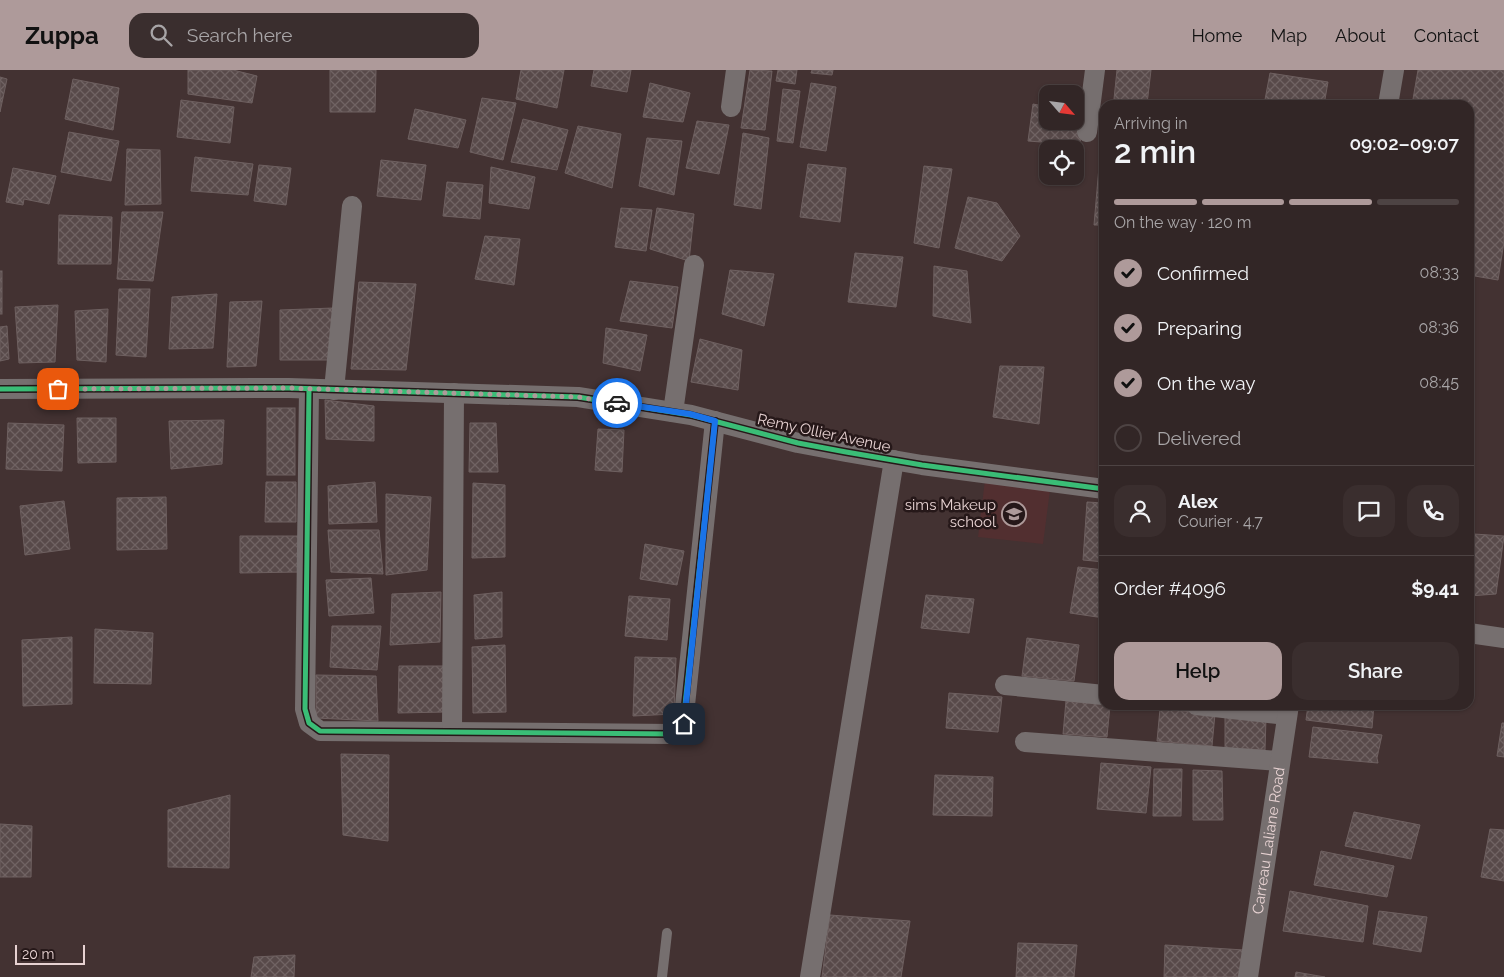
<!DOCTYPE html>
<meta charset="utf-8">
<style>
:root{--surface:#322626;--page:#3a2e2e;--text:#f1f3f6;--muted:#a8a5a7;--line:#4d4343;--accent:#ae9a9a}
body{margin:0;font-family:Raleway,sans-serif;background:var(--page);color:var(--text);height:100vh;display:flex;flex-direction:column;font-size:19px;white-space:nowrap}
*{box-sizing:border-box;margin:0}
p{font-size:16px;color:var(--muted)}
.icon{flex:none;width:28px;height:28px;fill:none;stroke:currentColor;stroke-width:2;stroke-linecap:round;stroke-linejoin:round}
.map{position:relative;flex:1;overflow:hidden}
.side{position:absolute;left:1099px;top:30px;width:375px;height:610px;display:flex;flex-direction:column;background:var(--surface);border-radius:15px;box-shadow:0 1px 4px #0004,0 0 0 1px var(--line)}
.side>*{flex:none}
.needle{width:32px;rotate:118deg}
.fabs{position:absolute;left:1039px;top:15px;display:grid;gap:10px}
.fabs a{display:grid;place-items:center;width:45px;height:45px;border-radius:10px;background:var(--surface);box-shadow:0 1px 4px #0004,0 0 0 1px var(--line);font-size:25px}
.scale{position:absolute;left:15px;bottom:12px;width:70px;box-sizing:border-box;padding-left:5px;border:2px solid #e7d2d2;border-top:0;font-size:14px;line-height:18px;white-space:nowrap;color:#e7d2d2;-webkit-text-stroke:4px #261819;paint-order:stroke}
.pin{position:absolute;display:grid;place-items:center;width:42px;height:42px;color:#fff;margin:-21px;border-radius:10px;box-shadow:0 2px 8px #0006}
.courier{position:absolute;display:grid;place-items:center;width:50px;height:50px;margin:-25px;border:4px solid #1a73e8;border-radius:50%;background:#fff;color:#222;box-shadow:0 1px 6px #0007}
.summary em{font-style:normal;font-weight:600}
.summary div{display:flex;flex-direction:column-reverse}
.summary{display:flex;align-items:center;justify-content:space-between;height:85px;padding:0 15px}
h1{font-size:32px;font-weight:600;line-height:38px}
.bar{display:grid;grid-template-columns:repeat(4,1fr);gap:8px 5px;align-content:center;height:60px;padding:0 15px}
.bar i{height:6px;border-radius:4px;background:var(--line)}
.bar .selected{background:var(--accent)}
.bar p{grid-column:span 4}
.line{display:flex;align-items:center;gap:12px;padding:0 15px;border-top:1px solid var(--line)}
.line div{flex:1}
.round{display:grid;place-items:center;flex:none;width:52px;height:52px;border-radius:15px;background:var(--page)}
ol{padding:0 15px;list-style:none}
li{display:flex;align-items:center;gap:15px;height:55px}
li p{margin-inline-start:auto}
li .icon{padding:5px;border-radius:50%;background:var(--accent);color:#111;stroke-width:4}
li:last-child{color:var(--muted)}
li i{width:28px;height:28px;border:2px solid var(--line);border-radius:50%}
.button{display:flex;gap:10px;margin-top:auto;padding:10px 15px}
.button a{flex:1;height:58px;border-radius:15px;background:var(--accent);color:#111;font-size:20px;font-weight:600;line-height:58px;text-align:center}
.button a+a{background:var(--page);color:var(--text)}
header{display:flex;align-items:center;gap:30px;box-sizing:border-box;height:70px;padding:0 25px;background:var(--accent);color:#111}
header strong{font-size:24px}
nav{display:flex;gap:28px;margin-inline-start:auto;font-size:18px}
.search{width:350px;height:45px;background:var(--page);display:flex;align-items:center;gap:12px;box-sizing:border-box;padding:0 18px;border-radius:15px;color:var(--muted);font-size:19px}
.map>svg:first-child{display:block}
.built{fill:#522f30}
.building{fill:url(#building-cross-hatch);stroke:#6e6060}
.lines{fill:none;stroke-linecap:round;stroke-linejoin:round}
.service{stroke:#766f6f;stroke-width:10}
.minor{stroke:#766f6f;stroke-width:20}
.cycleway-casing{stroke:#261819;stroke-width:8}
.cycleway{stroke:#3abd76;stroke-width:5}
.done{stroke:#ae9a9a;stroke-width:5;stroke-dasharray:0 9}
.route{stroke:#1a73e8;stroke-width:6}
.labels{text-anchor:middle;stroke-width:5;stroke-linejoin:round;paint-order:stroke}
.street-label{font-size:15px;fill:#e7d2d2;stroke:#261819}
.poi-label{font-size:15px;fill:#e7d2d2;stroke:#261819;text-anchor:end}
</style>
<header>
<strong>Zuppa</strong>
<div class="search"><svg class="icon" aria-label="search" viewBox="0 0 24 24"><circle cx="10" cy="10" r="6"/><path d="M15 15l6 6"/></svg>Search here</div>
<nav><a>Home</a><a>Map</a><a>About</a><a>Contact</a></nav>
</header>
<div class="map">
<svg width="1504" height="907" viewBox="0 0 1504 907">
<defs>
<pattern id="building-cross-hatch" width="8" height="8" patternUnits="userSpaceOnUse" patternTransform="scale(1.25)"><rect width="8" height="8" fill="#584a4a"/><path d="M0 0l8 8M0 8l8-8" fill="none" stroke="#706363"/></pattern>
</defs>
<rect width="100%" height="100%" fill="#433232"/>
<path class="built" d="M985,410l65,10 -7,54 -65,-7z"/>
<g class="building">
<path d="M188,0h45l24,6 -5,27 -64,-9z"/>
<path d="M330,0h46l-1,42h-45z"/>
<path d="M521,0h43l-7,38 -41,-9z"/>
<path d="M594,0h37l-4,22 -36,-6z"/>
<path d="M750,0l22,1 -7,59 -24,-2z"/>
<path d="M778,0h19l-2,14 -19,-3z"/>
<path d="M812,0h21l-1,5 -21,-2z"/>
<path d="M1117,0h34l-4,34 -33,-5z"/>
<path d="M1418,0h86v172l-6,38 -29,-5v-170h-57z"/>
<path d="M1270,3l58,9 -4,23h-60z"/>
<path d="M0,7l7,2 -7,33z"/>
<path d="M73,9l46,9 -6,42 -48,-11z"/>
<path d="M650,13l40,10 -7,29 -40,-5z"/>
<path d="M811,13l25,4 -10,64 -26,-4z"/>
<path d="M783,19l17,2 -7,52 -16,-2z"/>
<path d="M482,28l34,5 -13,57 -33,-8z"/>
<path d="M181,30l53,7 -4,36 -53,-6z"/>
<path d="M1033,34l15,3v14h27v-7l8,2 -3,29 -52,-4z"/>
<path d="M415,39l51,11 -8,28 -50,-9z"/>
<path d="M523,49l45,11 -11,40 -46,-8z"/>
<path d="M697,51l32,4 -10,49 -33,-6z"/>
<path d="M578,56l43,8 -9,54 -47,-15z"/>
<path d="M69,62l50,9 -8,40 -50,-9z"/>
<path d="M743,63l26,5 -8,71 -27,-4z"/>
<path d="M647,68l35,3 -8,54 -35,-9z"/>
<path d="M127,79l33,1 1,54 -36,1z"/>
<path d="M1100,85h4v70h-10z"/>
<path d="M195,87l58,7 -5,31 -57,-4z"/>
<path d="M381,90l45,5 -5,35 -44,-4z"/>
<path d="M808,94l38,4 -6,54 -40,-5z"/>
<path d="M259,95l32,3 -5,37 -32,-4z"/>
<path d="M924,96l28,3 -13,79 -25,-5z"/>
<path d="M491,97l44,10 -6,32 -40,-6z"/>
<path d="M13,98l43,8 -7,28 -25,-5 -1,6 -17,-3z"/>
<path d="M447,112l36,3 -3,34 -37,-3z"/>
<path d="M968,127l29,6 23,33 -18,25 -47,-13z"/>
<path d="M621,138l31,2 -6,41 -31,-4z"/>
<path d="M657,138l37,6 -5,47 -39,-12z"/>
<path d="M122,142h41l-10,69 -36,-2z"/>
<path d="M59,145l53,2 -1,47h-53z"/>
<path d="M485,166l35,3 -6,46 -39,-6z"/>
<path d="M855,183l48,4 -7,50 -48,-5z"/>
<path d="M934,196l33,5 4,52 -38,-7z"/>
<path d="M730,200l44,4 -10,52 -42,-12z"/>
<rect x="0" y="201" width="2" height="43"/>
<path d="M630,211l48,6 -6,41 -52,-7z"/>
<path d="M359,212l57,2 -10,86 -55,-1z"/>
<path d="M119,219h31l-4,68 -30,-2z"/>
<path d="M217,224l-4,54 -44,1 3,-52z"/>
<path d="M262,231l-6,65 -29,1 3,-65z"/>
<path d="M58,235l-3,57 -36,1 -4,-56z"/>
<path d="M333,238l-3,52h-50v-50z"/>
<path d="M108,239l-2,53 -29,-2 -2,-49z"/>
<path d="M7,256l2,33 -9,2v-34z"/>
<path d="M606,258l41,7 -7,36 -37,-8z"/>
<path d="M700,269l42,11 -4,40 -47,-8z"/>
<path d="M1000,296l44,1 -5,57 -46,-7z"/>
<path d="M325,330l49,6v35l-48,-2z"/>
<rect x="267" y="338" width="28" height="67"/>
<path d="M77,348h39v44l-38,1z"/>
<path d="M224,350l-2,44 -51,5 -2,-48z"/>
<path d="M8,353l56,2 -2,46 -56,-2z"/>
<path d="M470,353h26l2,49h-29z"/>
<path d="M598,359l26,1 -2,42 -27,-2z"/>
<path d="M266,412h30v40h-31z"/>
<path d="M375,412l2,40 -48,2 -1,-38z"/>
<path d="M473,413l32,2v72l-33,1z"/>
<path d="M386,424l45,3 -4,73 -41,5z"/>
<path d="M166,427l1,52 -50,1v-52z"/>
<path d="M64,431l6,48 -45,6 -5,-49z"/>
<path d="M1087,432l17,1v59l-21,-2z"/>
<path d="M328,460h51l4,44 -52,-2z"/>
<path d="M1474,464l30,2 -8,58 -27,2v-27z"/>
<path d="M240,466h60l1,36 -61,1z"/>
<path d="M645,474l39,7 -7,34 -37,-6z"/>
<path d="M1078,497l26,3v48l-34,-5z"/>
<path d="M371,508l3,35 -45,3 -3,-36z"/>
<path d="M441,522l-1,50 -50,3 2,-51z"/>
<path d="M502,522v45l-27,2 -1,-44z"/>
<path d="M926,525l48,4 -5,34 -48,-5z"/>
<path d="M629,526l41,3 -3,41 -42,-4z"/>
<path d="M332,556h49l-4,44 -47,-3z"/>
<path d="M95,559l58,4 -2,51 -57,-1z"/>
<path d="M72,567v67l-49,2 -1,-66z"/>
<path d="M1027,568l52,7 -5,36 -52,-5z"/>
<path d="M505,575l1,67 -33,1 -1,-66z"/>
<path d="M635,587l41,1 -2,56 -41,2z"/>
<path d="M399,596h48v46l-49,1z"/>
<path d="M316,605l60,1 2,45 -62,-3z"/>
<path d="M949,623l53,4 -4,35 -52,-4z"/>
<path d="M1066,631l44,4 -3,32 -44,-3z"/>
<path d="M1308,635h66l-2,23 -66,-8z"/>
<path d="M1160,639l55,5 -3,32 -55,-5z"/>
<path d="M1225,645l41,3 -1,32 -40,-2z"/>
<path d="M1502,653h2v34l-7,-1z"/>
<path d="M1313,657l69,8 -5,23 1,5 -69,-6z"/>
<path d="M341,684l48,1 -1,86 -45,-6z"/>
<path d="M1101,693l50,4 -5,46 -49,-4z"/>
<path d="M1154,699h28l-1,47h-28z"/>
<path d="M1193,700l29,1 1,49h-30z"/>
<path d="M935,705l58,2 -1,39 -59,-1z"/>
<path d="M230,725l-1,73 -61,-1v-57z"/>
<path d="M1354,742l66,13 -9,34 -66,-13z"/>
<path d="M0,754l32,2 -1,51h-31z"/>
<path d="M1490,759l14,1v51l-23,-4z"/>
<path d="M1321,781l73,15 -7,31 -73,-12z"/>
<path d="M1290,821l78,15 -5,36 -80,-11z"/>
<path d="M1379,841l48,6 -6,35 -48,-8z"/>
<path d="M830,845l80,6 -9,56h-79z"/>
<path d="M1018,873l59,2 -3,32h-58z"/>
<path d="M1165,875l79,5 -6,27h-74z"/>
<path d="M295,885l-1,22h-43l3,-20z"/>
<path d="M1296,902l29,5h-30z"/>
</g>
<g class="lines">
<path class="service" d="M662,907l5,-44"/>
<g class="minor">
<path d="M1388,35l6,-35"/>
<path d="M731,37l5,-37"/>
<path d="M1087,62l8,-62"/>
<path d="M0,319l289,-1 289,9 113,18 107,28 48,9 76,13 182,24"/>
<path d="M309,319l-4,320 4,14 11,8 353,3 7,-4 3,-6 32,-303"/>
<path d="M334,320l18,-184"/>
<path d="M673,342l21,-147"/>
<path d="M1469,563l35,5"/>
<path d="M1005,615l99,10"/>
<path d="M1196,635l91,10"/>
<path d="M452,662l2,-339"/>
<path d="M1025,672l255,19"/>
<path d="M810,907l84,-517"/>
<path id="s1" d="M1248,907l41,-272"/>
</g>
<defs>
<g id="cycleway">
<path d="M0,319l289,-1 289,9 113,18 107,28 48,9 76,13 182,24"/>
<path d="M309,319l-4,320 4,14 11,8 353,3 7,-4 3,-6 32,-303"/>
</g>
</defs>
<use href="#cycleway" class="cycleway-casing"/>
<use href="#cycleway" class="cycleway"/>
</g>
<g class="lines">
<path class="done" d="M58,319l230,-1 290,9 39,6"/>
<path class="route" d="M617,333l73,11 25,7 -31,303"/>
</g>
<defs>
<symbol id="school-ring" viewBox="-11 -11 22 22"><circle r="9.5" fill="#261819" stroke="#ae9a9a" stroke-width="1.5"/><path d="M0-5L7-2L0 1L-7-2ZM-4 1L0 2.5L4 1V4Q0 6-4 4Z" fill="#ae9a9a"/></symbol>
</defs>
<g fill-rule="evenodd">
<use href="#school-ring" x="1000" y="430" width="28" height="28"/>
</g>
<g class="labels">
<g class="street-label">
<text transform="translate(824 363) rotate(12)" y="5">Remy Ollier Avenue</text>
<text dy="5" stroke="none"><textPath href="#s1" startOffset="138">Carreau Laliane Road</textPath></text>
</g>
<g class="poi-label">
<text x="996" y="440">sims Makeup<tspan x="996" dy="17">school</tspan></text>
</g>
</g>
</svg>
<div class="fabs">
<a><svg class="needle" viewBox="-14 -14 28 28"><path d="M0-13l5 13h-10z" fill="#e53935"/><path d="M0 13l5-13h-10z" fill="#a8a5a7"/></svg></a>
<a><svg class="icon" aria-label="locate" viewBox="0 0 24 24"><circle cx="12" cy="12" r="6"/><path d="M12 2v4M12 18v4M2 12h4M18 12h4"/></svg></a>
</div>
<div class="scale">20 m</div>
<div class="pin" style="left:58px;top:319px;background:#ea580c"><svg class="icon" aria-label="bag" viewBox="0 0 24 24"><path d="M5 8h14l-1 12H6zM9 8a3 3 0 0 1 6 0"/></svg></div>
<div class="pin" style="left:684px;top:654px;background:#1f2937"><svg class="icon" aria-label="home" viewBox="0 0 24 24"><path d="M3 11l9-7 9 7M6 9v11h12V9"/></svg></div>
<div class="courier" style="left:617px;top:333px"><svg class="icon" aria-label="car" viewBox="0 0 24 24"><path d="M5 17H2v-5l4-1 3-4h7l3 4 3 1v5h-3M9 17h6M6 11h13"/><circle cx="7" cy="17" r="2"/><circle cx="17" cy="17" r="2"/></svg></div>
<section class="side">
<div class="summary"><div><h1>2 min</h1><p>Arriving in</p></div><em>09:02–09:07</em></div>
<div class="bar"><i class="selected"></i><i class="selected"></i><i class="selected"></i><i></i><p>On the way · 120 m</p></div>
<ol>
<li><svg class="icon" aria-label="check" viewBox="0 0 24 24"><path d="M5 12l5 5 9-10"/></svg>Confirmed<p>08:33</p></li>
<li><svg class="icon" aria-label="check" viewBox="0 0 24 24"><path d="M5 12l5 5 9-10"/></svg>Preparing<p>08:36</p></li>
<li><svg class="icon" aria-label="check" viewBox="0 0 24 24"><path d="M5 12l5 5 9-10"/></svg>On the way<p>08:45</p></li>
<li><i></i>Delivered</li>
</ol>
<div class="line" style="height:90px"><a class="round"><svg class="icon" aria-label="person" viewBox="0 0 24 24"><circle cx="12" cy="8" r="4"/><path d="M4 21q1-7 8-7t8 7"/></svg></a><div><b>Alex</b><p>Courier · 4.7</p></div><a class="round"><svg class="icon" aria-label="chat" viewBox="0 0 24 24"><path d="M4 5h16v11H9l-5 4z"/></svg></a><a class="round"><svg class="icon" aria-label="phone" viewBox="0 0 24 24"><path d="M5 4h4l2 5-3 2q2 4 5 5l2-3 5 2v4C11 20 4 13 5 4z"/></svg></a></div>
<div class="line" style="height:65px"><div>Order #4096</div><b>$9.41</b></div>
<div class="button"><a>Help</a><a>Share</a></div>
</section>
</div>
